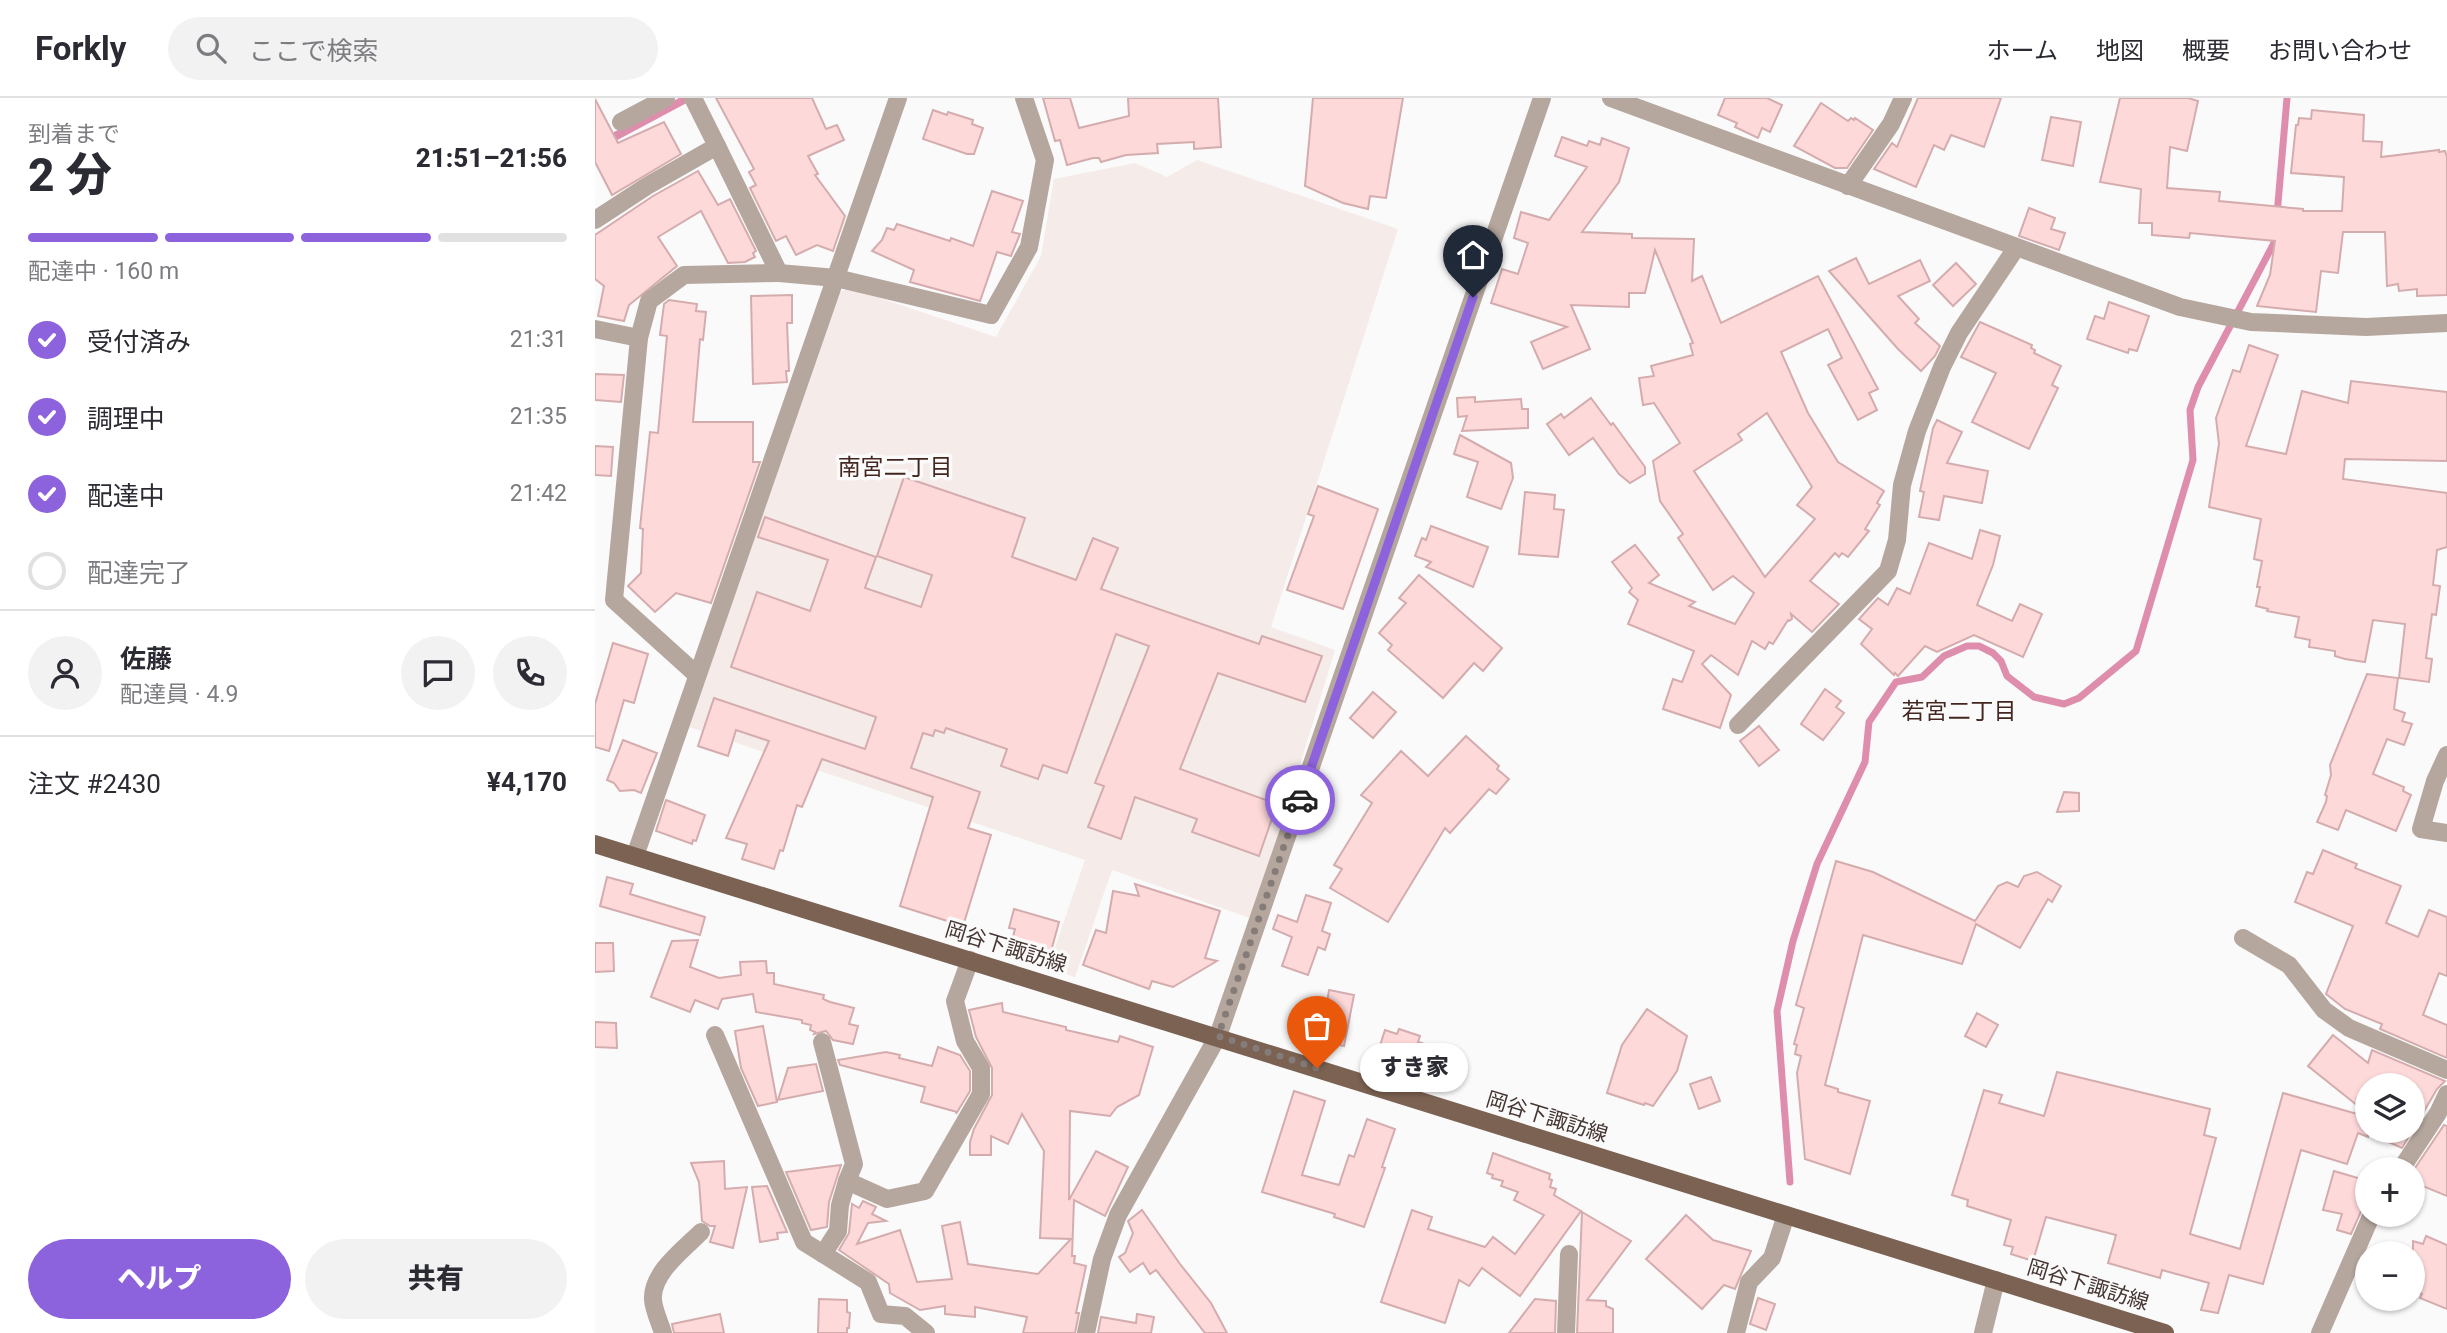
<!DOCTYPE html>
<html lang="ja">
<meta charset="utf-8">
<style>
:root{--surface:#fff;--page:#f2f2f3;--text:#2b2b33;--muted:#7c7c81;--line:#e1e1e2;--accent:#8d62dd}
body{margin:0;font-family:Roboto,"Noto Sans JP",sans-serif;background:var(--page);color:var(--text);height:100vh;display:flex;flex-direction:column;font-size:26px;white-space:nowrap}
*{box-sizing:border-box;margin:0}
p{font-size:23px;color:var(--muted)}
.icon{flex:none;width:38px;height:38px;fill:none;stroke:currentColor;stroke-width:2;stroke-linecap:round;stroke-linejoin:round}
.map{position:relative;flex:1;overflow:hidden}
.drawer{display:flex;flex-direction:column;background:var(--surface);width:595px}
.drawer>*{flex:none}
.fabs{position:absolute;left:1760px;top:975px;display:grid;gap:14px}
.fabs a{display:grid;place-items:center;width:70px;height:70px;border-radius:50%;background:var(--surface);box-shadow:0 2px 5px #0004;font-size:35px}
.pin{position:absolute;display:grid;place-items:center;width:60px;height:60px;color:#fff;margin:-72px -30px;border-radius:50% 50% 50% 0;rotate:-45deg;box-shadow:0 0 7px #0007}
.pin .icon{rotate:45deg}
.courier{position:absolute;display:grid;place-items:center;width:70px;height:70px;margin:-35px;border:5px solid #8d62dd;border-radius:50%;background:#fff;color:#222;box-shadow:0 2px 9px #0007}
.bubble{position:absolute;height:49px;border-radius:24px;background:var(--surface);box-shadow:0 2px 5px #0004;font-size:23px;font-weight:800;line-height:49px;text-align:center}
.overview em{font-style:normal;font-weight:800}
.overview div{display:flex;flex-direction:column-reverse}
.overview{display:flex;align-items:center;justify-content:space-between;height:119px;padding:0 28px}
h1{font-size:46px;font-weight:800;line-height:52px}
.bar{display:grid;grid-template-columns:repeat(4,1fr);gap:10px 7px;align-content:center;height:84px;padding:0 28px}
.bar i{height:9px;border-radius:5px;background:var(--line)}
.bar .on{background:var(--accent)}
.bar p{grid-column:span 4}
.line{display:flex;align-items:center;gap:18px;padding:0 28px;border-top:2px solid var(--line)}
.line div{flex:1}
.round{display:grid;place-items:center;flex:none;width:74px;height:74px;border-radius:37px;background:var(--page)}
ol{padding:0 28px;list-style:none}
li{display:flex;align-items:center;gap:21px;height:77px}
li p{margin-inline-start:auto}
li .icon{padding:7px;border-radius:50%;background:var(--accent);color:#fff;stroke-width:4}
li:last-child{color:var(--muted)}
li i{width:38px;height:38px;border:4px solid var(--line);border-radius:50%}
.cta{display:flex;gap:14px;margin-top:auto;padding:14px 28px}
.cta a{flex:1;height:80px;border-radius:42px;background:var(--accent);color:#fff;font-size:28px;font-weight:800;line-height:80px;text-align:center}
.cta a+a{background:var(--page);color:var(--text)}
header{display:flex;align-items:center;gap:42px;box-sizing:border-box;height:98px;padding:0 35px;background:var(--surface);border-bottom:2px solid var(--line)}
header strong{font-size:33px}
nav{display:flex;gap:38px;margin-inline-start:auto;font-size:24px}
.search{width:490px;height:63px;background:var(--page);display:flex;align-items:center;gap:18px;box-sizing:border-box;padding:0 24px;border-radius:38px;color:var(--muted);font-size:26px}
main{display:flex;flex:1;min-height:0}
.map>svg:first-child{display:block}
.built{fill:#f5ebe9}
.water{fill:#de8eac}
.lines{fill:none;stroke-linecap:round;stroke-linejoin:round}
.stream{stroke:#de8eac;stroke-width:7}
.building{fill:#fed9da;stroke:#d4acae;stroke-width:2;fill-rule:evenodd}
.minor{stroke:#b5a79e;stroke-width:18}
.major{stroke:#7b6252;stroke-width:18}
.done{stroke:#857b79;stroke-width:7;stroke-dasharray:0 12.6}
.route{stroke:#8d62dd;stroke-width:9}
.labels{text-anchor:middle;stroke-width:7;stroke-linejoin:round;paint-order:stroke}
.street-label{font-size:21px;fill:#463633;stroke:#fafafa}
.neighbourhood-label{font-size:23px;fill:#43261f;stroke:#fafafa}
</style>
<header>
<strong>Forkly</strong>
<div class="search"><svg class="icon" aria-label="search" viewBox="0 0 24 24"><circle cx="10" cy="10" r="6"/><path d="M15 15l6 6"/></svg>ここで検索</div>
<nav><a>ホーム</a><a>地図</a><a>概要</a><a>お問い合わせ</a></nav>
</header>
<main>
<section class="drawer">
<div class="overview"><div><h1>2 分</h1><p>到着まで</p></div><em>21:51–21:56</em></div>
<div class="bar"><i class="on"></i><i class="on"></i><i class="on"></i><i></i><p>配達中 · 160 m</p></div>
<ol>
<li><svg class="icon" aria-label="check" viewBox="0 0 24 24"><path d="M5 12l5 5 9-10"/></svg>受付済み<p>21:31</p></li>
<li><svg class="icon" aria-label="check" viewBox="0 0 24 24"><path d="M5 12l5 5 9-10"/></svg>調理中<p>21:35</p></li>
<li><svg class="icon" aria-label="check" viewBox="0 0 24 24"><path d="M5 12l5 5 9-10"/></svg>配達中<p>21:42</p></li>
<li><i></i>配達完了</li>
</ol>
<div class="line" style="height:126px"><a class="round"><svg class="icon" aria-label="person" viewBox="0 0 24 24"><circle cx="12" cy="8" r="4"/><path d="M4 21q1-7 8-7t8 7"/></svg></a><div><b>佐藤</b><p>配達員 · 4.9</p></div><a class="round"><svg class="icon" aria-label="chat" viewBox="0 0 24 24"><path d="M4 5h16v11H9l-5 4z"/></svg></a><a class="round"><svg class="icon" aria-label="phone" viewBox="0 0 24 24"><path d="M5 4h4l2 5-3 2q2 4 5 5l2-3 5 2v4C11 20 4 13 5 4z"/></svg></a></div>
<div class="line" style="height:91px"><div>注文 #2430</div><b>¥4,170</b></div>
<div class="cta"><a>ヘルプ</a><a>共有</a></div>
</section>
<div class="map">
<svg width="1852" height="1235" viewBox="0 0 1852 1235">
<rect width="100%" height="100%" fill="#fafafa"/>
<path class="built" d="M602,62l201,69 -127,398 64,23 -82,269 -141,-49 -37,107 -27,-9 37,-108 -396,-133 151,-435 10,-4 146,49 45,-81 13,-77 81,-16 32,14z"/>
<path class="water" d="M84,0h17l-101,54v-10z"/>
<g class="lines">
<g class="stream">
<path d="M1682,117l10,-117"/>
<path d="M1195,1084l-13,-171 16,-70 24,-77 48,-102 4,-40 27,-40 26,-5 22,-21 23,-10h12l14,7 8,8 6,15 27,21 30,7 15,-6 57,-47 57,-191 -3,-50 8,-23 76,-144 1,-9"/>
</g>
</g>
<g class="building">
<path d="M121,0h96l14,31 11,-4 7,15 -36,16 10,18 -3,1 30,41 -12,35 -16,-6 -21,10 -10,-19 -10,5 -26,-53 6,-3 -7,-13 5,-3z"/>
<path d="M448,0h27l9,30 50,-12 -1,-18h90l3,49 -27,2v-7l-37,2 1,9 -32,2 -25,7 -2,-4h-6l-26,7 -7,-25 -5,1z"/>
<path d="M718,0h90l-17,100 -16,-2 -2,13 -25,-6 -38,-17z"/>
<path d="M1130,0h42l15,7 -12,27 -8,-4 -4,10 -23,-11 2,-4 -19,-8z"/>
<path d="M1323,0h83l-17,49 -33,-12 -7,15 -10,-5 -18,42 -42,-18 18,-26 5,4z"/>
<path d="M1525,0h68l10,3 -11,50 -17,-4 -3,41 53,4 -1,9 84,8v2h39l2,-34 -53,-4 5,-48h2l1,-7 12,1 1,-9 52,5 -1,26 19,1 -1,15 58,-7v2l6,-1 2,6v138l-30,1v-7l-18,2 -1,-7 -11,2 -2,-54h-42l-5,41 -17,-2 -5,41 -59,-6 13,-31 5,-34 -85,-8 -1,5 -37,-3v-12h-13l2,-34 -41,-7z"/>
<path d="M0,1l23,44 46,-21 17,32 -69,41 -17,-33z"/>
<path d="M1226,5l27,18 3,-3 3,2 1,-2 18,12 -26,38h-12l-41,-22z"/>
<path d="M338,12l14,5 1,-3 25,8 -1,4 11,4 -9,26h-7l-44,-15z"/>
<path d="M1456,19l30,5 -8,44 -31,-6z"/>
<path d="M967,39l25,9 2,-5 11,4 2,-7 27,10 -10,34 -37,50 50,2v4l62,1 -2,42 10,-5 19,47 97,-47 60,113 -9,4 8,17 -19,10 -30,-55 14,-7 -14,-29 -47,23 27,61 30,49 46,29 -7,12 3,2 -15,24 4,2 -21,26 -6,-4 -3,4 -4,-4 -25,28 29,23 -27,28 -21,-18 1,5 -3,2 -1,-1 -15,24 -4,-2 -4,7 -13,-8 -14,34 -27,-20 -9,9 29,31 -11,33 -57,-19 10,-30 9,3 12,-31 -66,-27 10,-24 -9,-8 3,-4 -20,-26 23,-17 24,30 -10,8 46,19 -6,4 46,18 19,-31 -21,-17 -20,14 -35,-52 5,-4 -23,-33 -7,-40 27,-18 -26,-40 -11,2 -4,-27 15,-2 -3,-10 42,-11 -3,-11 3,-1 -38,-93 -10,43h-16v14l-58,-2 19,44 -47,20 -12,-27 36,-15 -76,-24 11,-34 16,5 10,-31 -14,-5 7,-26 28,8 38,-53 -32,-11zM1172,315l45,74 -15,18 18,14 -50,58 -71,-106 48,-31 -4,-6z"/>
<path d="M103,73l20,34 12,-6 26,52 -3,2 2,4 -10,5 -17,1 -27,-52 -43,26 19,29 -48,39 -5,16 -26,-5 6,-30 -9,-7v-44l58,-39z"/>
<path d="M397,93l31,10 -11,31 8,2 -9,22 -14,-4 -17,49 -70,-19 4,-12 -42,-19 10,-11 5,-12 7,2 3,-6 53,17 1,-3 22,8z"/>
<path d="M1434,110l26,10 -4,11 14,4 -6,17 -40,-14z"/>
<path d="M1261,160l13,26 51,-24 10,21 -32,15 21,23 -4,4 25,23 -5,10 -14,15 -23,-22 -69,-78z"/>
<path d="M1361,165l20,21 -23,22 -20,-21z"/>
<path d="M197,197v28h-5l2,48h-3l1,11 -34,2 -2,-88z"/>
<path d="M74,202l28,4 -1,7 10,1 -3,28 -3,-1 -7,83h60v40h7l-49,141 -35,-10 -21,19 -27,-26 13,-13 2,-44 -3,-1 4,-39 6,-57 8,1 9,-97 -7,-1 4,-31z"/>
<path d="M1514,204l40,14 -12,35 -8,-2 -1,4 -41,-14 8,-23 9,3z"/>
<path d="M1385,224l52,23 -1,3 4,2 -1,3 27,13 -9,19 6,3 -29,61 -57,-27 24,-49 -35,-16z"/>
<path d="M1654,247l29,10 -32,91 40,8 16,-63 46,12 3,-22 96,11v69l-102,-2 -2,20 104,14v54l-10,3 -4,35 7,1 -4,29 -4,-1 -6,44 6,1 -3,23 -30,-4 6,-54 -32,-4 -8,42 -20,-3 -10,-3v-5l-26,-4 1,-7 -15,-3 4,-20 -32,-6 1,-2 -12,-3 4,-19h-3l5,-26 -8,-2 7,-40 -52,-12 10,-63 -3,-26 17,-48 7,2z"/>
<path d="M0,276l29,1 -3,27 -26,-2z"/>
<path d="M880,299v5l46,-3 1,10h6v19l-66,3 5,-15 -9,1 -1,-19z"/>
<path d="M996,300l20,27 2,-2 32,44v7l-15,9 -11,-9 -26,-36 -24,17 -22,-31 14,-10 3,4z"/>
<path d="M1342,322l25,12 -15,31 41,8 -6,32 -38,-7 -5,24 -20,-3 5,-25 -4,-1 13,-63z"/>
<path d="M865,337l51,28 2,15 -12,31 -34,-12 11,-35 -24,-8z"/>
<path d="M0,348l18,1 -2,29 -16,-1z"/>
<path d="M309,379l121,41 -13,39 64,23 17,-42 25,10 -17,41 158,55 3,-8 60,20 -17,46 -87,-29 -38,96 97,35 -18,52 -67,-24 5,-13 -62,-22 -14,42 -33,-12 16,-41 -9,-3 54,-137 -33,-12 -49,139 -24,-8 -5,14 -37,-13 6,-17 -61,-21 -2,5 -9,-3 -2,6 -10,-3 -12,35 69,24 -12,36 23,7 -28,91 -63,-20 33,-109 -111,-38 -20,48 -5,-2 -14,46 -3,-1 -6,19 -32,-10 5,-15 -21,-6 43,-97 -33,-11 -8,26 -30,-10 16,-48 151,51 11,-32 -145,-50 26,-75 53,19 18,-51 -70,-23 7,-20 111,40 -11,31 56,19 11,-32 -55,-19z"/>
<path d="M723,388l60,23 -35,100 -56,-19 27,-74 -6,-2z"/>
<path d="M930,394l30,3 -1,14 10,1 -6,47 -39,-3z"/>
<path d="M836,428l57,21 -15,40 -47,-20 5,-5 -16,-6 7,-18 4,2z"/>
<path d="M1385,432l20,6 -7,29 -16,40 35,16 8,-17 22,10 -19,43 -49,-22 -37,17 -12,-6 -27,30 -3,-3 -1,2 -33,-31 11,-15 -13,-10 19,-21 10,7 9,-17 13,6 19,-51 43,16z"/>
<path d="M824,477l83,73 -19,23 -9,-8 -31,35 -55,-48 4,-5 -13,-12 27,-30 -7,-5z"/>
<path d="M18,545l35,11 -14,49 -10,-3 -15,51 -14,-4v-43z"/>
<path d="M1772,576l31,4 -4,31 11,4 -3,8 10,3 -8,21 -17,-6 -14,35 31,13 -1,4 8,4 -15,36 -50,-21 -8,20 -21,-8 9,-20 1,-6 -2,-1 6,-20 -1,-10z"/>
<path d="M1230,591l16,12 -5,6 8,6 -21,27 -22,-16z"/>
<path d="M778,594l23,20 -23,26 -23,-20z"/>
<path d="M1164,628l20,24 -20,16 -19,-25z"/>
<path d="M871,638l33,30 -2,3 12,10 -13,15 -7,-5 -39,44 -5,-5 -57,94 -58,-34 12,-19 -8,-4 38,-62 -11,-8 40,-44 27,25z"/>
<path d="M28,642l34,13 -16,40 -7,-3 -14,1 -6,-8 -7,-3z"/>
<path d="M1469,694l15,1v18l-22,1z"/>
<path d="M71,702l39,15 -9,26 -3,-1 -1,4 -36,-13z"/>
<path d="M1728,752l34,14 -2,4 46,18 -15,37 32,14 11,-27 18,7v59l-8,-3 -16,42 24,10v33l-67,-29 2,-5 -37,-15 -19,-15 27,-68 -58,-24 12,-30 6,2z"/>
<path d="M1241,763l37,11 102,49 23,-35 9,-4 11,5 6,-11 13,-4 24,14 -9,16 -4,-3 -28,49 -44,-24 -14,40 -99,-29 -38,150 13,4v3l32,9 -20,73 -45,-15 -8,-86 4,-17 -6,-2 2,-9 -3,-1 10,-36 -8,-3z"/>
<path d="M12,779l26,7 -3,10 75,23 -5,18 -100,-29z"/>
<path d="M540,786l85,27 -15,47 12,3 -44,26 -21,-6 -3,8 -66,-24 13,-35 10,3 7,-42 26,5z"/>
<path d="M711,797l25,8 -9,28 8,3 -5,16 -7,-3 -10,28 -26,-9 10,-29 -19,-8 5,-14 19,7z"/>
<path d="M419,811l45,13 -9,33 -39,-11 4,-15 -6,-1z"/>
<path d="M103,842l-8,27 29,11 22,-3 -1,-13 26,-1 1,12h7v11l50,11 -1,4 7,3 24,6 -5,16 9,2 -5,18 -20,-4 -7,-9 -12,3 1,-2 -5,-2 1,-5 -9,-2v-3l-46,-8 -3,-18 -31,5 -4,10 -23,-9 -5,12 -39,-15 21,-56z"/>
<path d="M0,845h18l1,28 -19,1z"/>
<path d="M734,892l25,5 -10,51 -23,-5z"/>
<path d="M407,905l1,9 63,15v3l52,12 2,-6 33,11 -14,48 -22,12 -7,9 -40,-5 -1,89 27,-49 32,16 -23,49 -31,-16 -2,56h3l-1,7 12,3 -10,47h3l-4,20h-52l4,-16 -52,-10v10l-30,-3v-8l-25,4 -30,-17 -1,-9 -50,-34 10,-17 3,-29 7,4 4,-7 13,6 -4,7 14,7 -18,2 -11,21 43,-14 17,52 35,-3 -10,-53 18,-4 8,42 70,10 33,-35 -31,-1 4,-87 -22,-37 -14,30 -17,-8v19h-21v-13l4,-13 18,-34v-27l-16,-31 -7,-27z"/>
<path d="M1052,911l40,27 -10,35 -24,35 -8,-3 -1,2 -37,-12 15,-48z"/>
<path d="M1382,915l21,12 -12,22 -21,-11z"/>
<path d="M0,924l21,1 1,25 -22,-1z"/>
<path d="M168,928l14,76 -19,4 -17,-38 -6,-37z"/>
<path d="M804,931l21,7 -2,6 4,1 -7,19 -36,-13 6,-19 12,4z"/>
<path d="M1738,937l35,28 4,-13 73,31 -8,8 -24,41v-45h-45v29l-60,-48z"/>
<path d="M343,949l22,8 10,16v20l-14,23 1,-2 -36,-10 4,-15 -85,-22 -2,-5 48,-8 14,3 -1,3 33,8z"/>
<path d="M221,966l7,27 -45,9 10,-32z"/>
<path d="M1462,974l153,37 -6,26 12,3 -26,96 50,15 43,-156 85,24v13h45l-11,18 -34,-15v4l-10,-4 -11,31 -46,-14 -38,134 -34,-9 -11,38 -17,-3 8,-27 -47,-13 -2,8 -52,-15 8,-28 -70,-18 -13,44 -22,-7 2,-7 -9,-2 7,-25 -44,-14 1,-6 -16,-5 32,-105 18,5 -3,8 45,13z"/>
<path d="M1116,979l9,24 -21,8 -9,-25z"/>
<path d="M699,993l31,10 -23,74 37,10 10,-30 5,2 13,-38 28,10 -13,38 3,1 -21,59 -30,-10 1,-3 -73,-22z"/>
<path d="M1849,1027l3,1v70l-34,-14v-11z"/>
<path d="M898,1055l57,21 -1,5 3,1 -2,7 6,2 -2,6 27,16 -61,85 -38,-28 -13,18 -10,-6 -14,43 -64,-21 31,-92 20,7 -4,12 57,18 8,-10 22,17 29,-39 -30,-15 4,-8 -17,-6 2,-5 -11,-3 1,-3 -6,-2z"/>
<path d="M129,1063l1,28 22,-2 -14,61 -23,-6 5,-16h-5l-8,-5 -3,-39 -8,-19z"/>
<path d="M246,1067l-12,37 -2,25 -16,3 -25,-58z"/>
<path d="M1739,1073l34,10v23l-6,5 -11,25 -14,-4 5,-16 -19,-4z"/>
<path d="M172,1088l20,46 -10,1 1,6 -18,3 -8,-55z"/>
<path d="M547,1112l38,54 31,39 16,30h-22l-49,-63 -6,4 -7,-11 -13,9 -11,-15 6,-4 8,-20 -5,-12z"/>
<path d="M987,1114l49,29 -44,59 19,1v5l7,3v24h-36z"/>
<path d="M1091,1117l27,25 38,11 -16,38 -11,-4 -22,24 -56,-50z"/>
<path d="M1831,1138l21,9v64l-27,-11 2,-4 -9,-3v-50l10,3z"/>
<path d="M1163,1200l17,6 -9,26 -16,-6z"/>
<path d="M224,1201l28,1v12l3,1 -1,15h-2v5h-29z"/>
<path d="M940,1201l21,2 -1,32h-46z"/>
<path d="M125,1216l4,19h-50l-2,-9z"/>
<path d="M542,1216l17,3 -3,16h-53l3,-16 35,6z"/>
</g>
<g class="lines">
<g class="minor">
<path d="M98,0l24,48"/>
<path d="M1016,0l569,209 71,15 115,5 81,-4"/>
<path d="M26,24l45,-24"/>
<path d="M1253,88l43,-62 12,-26"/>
<path d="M0,122l52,-34 70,-40 62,127 57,5 155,37 38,-68 16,-87 -21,-62"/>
<path d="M0,231l44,9"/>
<path d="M102,577l-83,-75 25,-262 10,-37 35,-26 95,-2"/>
<path d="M1143,627l150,-154 9,-31 5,-55 15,-54 25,-64 17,-34 57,-85"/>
<path d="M1852,657l-12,26 -14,48 26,4"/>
<path d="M40,758l263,-758"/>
<path d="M1648,840l46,27 35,45 25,18 98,42"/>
<path d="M120,937l89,207 64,40 13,32 24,2 21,17"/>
<path d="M227,944l32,122 -7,17"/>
<path d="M1806,1071l37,-56 9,-19"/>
<path d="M228,1156l15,-23 2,-26 7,-24 40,18 38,-8 56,-97v-26l-16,-27 -10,-40 15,-41"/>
<path d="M68,1235c-3,-10 -9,-22 -10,-33 -2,-27 31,-51 48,-68"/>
<path d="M491,1235l16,-74 16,-44 100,-179 324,-938"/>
<path d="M971,1235l3,-79"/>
<path d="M1141,1235l13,-51 23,-24 14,-43"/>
<path d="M1388,1235l13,-53"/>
<path d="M1725,1235l52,-119"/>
</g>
<path class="major" d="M0,746l1570,489"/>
</g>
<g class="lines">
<path class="done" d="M705,702l-82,236 99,32"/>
<path class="route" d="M705,702l173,-503"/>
</g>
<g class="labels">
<g class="street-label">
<text transform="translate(411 849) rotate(17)" y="7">岡谷下諏訪線</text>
<text transform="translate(952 1019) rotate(17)" y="7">岡谷下諏訪線</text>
<text transform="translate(1493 1187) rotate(17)" y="7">岡谷下諏訪線</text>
</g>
<g class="neighbourhood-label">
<text x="300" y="377">南宮二丁目</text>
<text x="1364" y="621">若宮二丁目</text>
</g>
</g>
</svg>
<div class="fabs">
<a><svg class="icon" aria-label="layers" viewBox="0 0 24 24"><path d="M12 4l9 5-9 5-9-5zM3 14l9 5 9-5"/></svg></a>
<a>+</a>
<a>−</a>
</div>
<div class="pin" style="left:722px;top:970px;background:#ea580c"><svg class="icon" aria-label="bag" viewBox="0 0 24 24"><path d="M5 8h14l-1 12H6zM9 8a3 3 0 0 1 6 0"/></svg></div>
<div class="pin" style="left:878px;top:199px;background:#1f2937"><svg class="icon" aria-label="home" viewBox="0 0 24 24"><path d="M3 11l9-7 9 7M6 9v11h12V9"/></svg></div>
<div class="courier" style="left:705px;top:702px"><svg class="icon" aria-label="car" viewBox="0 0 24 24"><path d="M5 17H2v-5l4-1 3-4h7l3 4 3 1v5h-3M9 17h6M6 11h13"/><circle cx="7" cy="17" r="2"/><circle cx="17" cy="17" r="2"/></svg></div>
<div class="bubble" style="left:765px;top:945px;width:108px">すき家</div>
</div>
</main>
